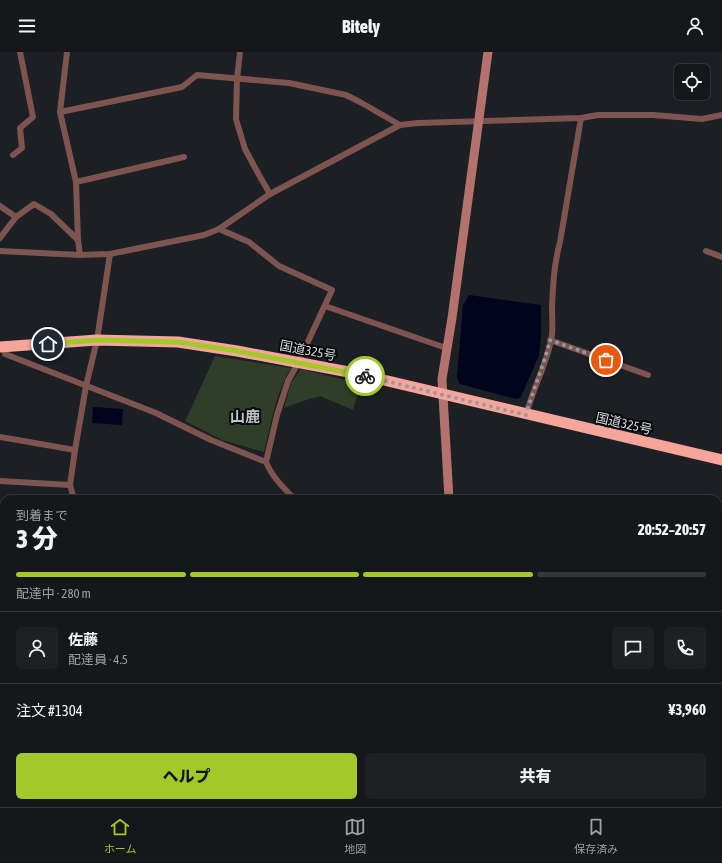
<!DOCTYPE html>
<html lang="ja">
<meta charset="utf-8">
<style>
:root{--surface:#15171b;--page:#1e2024;--text:#f1f3f6;--muted:#9d9fa3;--line:#34363a;--accent:#a1c92a}
body{margin:0;font-family:"Asap Condensed","Noto Sans JP",sans-serif;background:var(--page);color:var(--text);height:100vh;display:flex;flex-direction:column;font-size:15px;white-space:nowrap}
*{box-sizing:border-box;margin:0}
p{font-size:13px;color:var(--muted)}
.icon{flex:none;width:22px;height:22px;fill:none;stroke:currentColor;stroke-width:2;stroke-linecap:round;stroke-linejoin:round}
.map{position:relative;flex:1;overflow:hidden}
.side{position:absolute;left:0px;top:443px;width:722px;height:312px;display:flex;flex-direction:column;background:var(--surface);border-radius:12px 12px 0 0;box-shadow:0 2px 10px #0003,0 0 0 1px var(--line)}
.side>*{flex:none}
.buttons{position:absolute;left:674px;top:12px;display:grid;gap:8px}
.buttons a{display:grid;place-items:center;width:36px;height:36px;border-radius:6px;background:var(--surface);box-shadow:0 2px 10px #0003,0 0 0 1px var(--line);font-size:20px}
.pin{position:absolute;display:grid;place-items:center;width:34px;height:34px;color:#fff;margin:-17px;border:2px solid #fff;border-radius:50%;box-shadow:0 1px 4px #0007}
.courier{position:absolute;display:grid;place-items:center;width:40px;height:40px;margin:-20px;border:3px solid #a1c92a;border-radius:50%;background:#fff;color:#222;box-shadow:0 1px 5px #0007}
.overview em{font-style:normal;font-weight:800}
.overview div{display:flex;flex-direction:column-reverse}
.overview{display:flex;align-items:center;justify-content:space-between;height:68px;padding:0 16px}
h1{font-size:26px;font-weight:800;line-height:30px}
.bar{display:grid;grid-template-columns:repeat(4,1fr);gap:6px 4px;align-content:center;height:48px;padding:0 16px}
.bar i{height:5px;border-radius:3px;background:var(--line)}
.bar .on{background:var(--accent)}
.bar p{grid-column:span 4}
.line{display:flex;align-items:center;gap:10px;padding:0 16px;border-top:1px solid var(--line)}
.line div{flex:1}
.round{display:grid;place-items:center;flex:none;width:42px;height:42px;border-radius:6px;background:var(--page)}
.button{display:flex;gap:8px;margin-top:auto;padding:8px 16px}
.button a{flex:1;height:46px;border-radius:6px;background:var(--accent);color:#111;font-size:16px;font-weight:800;line-height:46px;text-align:center}
.button a+a{background:var(--page);color:var(--text)}
header{display:flex;justify-content:space-between;align-items:center;height:52px;padding:0 16px;background:var(--surface);font-size:18px;font-weight:800}
.menu{display:flex;justify-content:space-around;align-items:center;height:56px;border-top:1px solid var(--line);background:var(--surface);font-size:11px;color:var(--muted)}
.menu a{display:grid;justify-items:center;gap:2px}
.menu .on{color:var(--accent)}
.map>svg:first-child{display:block}
.green{fill:#303d28}
.water{fill:#00041d}
.lines{fill:none;stroke-linecap:round;stroke-linejoin:round}
.street{stroke:#7d5450;stroke-width:6}
.secondary{stroke:#b3726b;stroke-width:9}
.highway{stroke:#f6a59b;stroke-width:11}
.done{stroke:#97999e;stroke-width:4;stroke-dasharray:0 7.2}
.route{stroke:#a1c92a;stroke-width:5}
.labels{text-anchor:middle;stroke-width:4;stroke-linejoin:round;paint-order:stroke}
.street-label{font-size:13px;fill:#d9dbdf;stroke:#08090b}
.quarter-label{font-size:15px;font-weight:bold;fill:#bdc1c8;stroke:#08090b}
</style>
<header><svg class="icon" aria-label="menu" viewBox="0 0 24 24"><path d="M4 6h16M4 12h16M4 18h16"/></svg>Bitely<svg class="icon" aria-label="person" viewBox="0 0 24 24"><circle cx="12" cy="8" r="4"/><path d="M4 21q1-7 8-7t8 7"/></svg></header>
<div class="map">
<svg width="722" height="755" viewBox="0 0 722 755">
<rect width="100%" height="100%" fill="#1c1f24"/>
<g class="green">
<path d="M215,304l76,12c-15,24 -20,56 -27,84l-42,-12 -37,-19z"/>
<path d="M301,317l60,15 -8,26 -33,-14 -14,4 -22,8 7,-25z"/>
</g>
<g class="water">
<path d="M469,243l72,10v31l-2,19 -18,42 -5,2 -56,-15 -3,-6 6,-73z"/>
<path d="M93,355l30,2 -1,16 -30,-2z"/>
<path d="M721,480h1v58l-4,-1v-44z"/>
</g>
<g class="lines">
<g class="street">
<path d="M67,0l-7,60 16,70 2,58 2,15"/>
<path d="M240,0l-3,27 -1,40 9,30 14,26 11,19"/>
<path d="M60,60l122,-25 15,-12 92,8 57,12 14,7 40,23"/>
<path d="M13,103l9,-7 -2,-20 13,-11 -13,-65"/>
<path d="M76,130l108,-25"/>
<path d="M0,154l16,11"/>
<path d="M219,177l30,13 30,24 53,24 -34,73 -10,18 -11,34 -11,47c6,15 18,27 29,37"/>
<path d="M0,186l16,-21 18,-13 17,10 27,26"/>
<path d="M0,199l80,4 30,-1 94,-19 15,-6 51,-35 130,-69 18,-2 163,-5 17,-3h55l49,4 20,-4"/>
<path d="M706,199l16,6"/>
<path d="M325,254l121,42"/>
<path d="M550,288l98,35"/>
<path d="M4,295l1,7 151,59 55,27 55,22"/>
<path d="M526,363c7,-27 22,-53 26,-80 1,-9 0,-19 0,-28 1,-22 2,-43 8,-65l21,-124"/>
<path d="M0,385l75,13"/>
<path d="M0,429l70,4"/>
<path d="M74,447l-4,-14 5,-35 11,-64 11,-46 13,-86"/>
<path d="M0,537l4,1"/>
<path d="M718,601l4,-1"/>
<path d="M0,690l4,-25"/>
<path d="M718,715l4,-2"/>
<path d="M232,755l1,-4"/>
<path d="M595,755v-4"/>
<path d="M672,755l4,-4"/>
</g>
<g class="secondary">
<path d="M449,447l-7,-120 10,-61 36,-266"/>
<path d="M0,597l4,4"/>
<path d="M67,751v4"/>
<path d="M392,751l8,4"/>
<path d="M383,755l2,-4"/>
</g>
<path class="highway" d="M0,295l97,-7 81,2 59,9 117,22 368,87"/>
</g>
<g class="lines">
<path class="done" d="M365,324l161,39c7,-26 18,-50 24,-75l56,20"/>
<path class="route" d="M48,292l49,-4 81,2 59,9 128,25"/>
</g>
<g class="labels">
<g class="street-label">
<text transform="translate(308 298) rotate(11)" y="5">国道325号</text>
<text transform="translate(624 371) rotate(13)" y="5">国道325号</text>
</g>
<g class="quarter-label">
<text x="245" y="370">山鹿</text>
</g>
</g>
</svg>
<div class="buttons">
<a><svg class="icon" aria-label="locate" viewBox="0 0 24 24"><circle cx="12" cy="12" r="6"/><path d="M12 2v4M12 18v4M2 12h4M18 12h4"/></svg></a>
</div>
<div class="pin" style="left:606px;top:308px;background:#ea580c"><svg class="icon" aria-label="bag" viewBox="0 0 24 24"><path d="M5 8h14l-1 12H6zM9 8a3 3 0 0 1 6 0"/></svg></div>
<div class="pin" style="left:48px;top:292px;background:#1f2937"><svg class="icon" aria-label="home" viewBox="0 0 24 24"><path d="M3 11l9-7 9 7M6 9v11h12V9"/></svg></div>
<div class="courier" style="left:365px;top:324px"><svg class="icon" aria-label="bike" viewBox="0 0 24 24"><circle cx="6" cy="16" r="4"/><circle cx="18" cy="16" r="4"/><path d="M6 16l4-8h5l3 8M10 8l3 8H6M13 5h3"/></svg></div>
<section class="side">
<div class="overview"><div><h1>3 分</h1><p>到着まで</p></div><em>20:52–20:57</em></div>
<div class="bar"><i class="on"></i><i class="on"></i><i class="on"></i><i></i><p>配達中 · 280 m</p></div>
<div class="line" style="height:72px"><a class="round"><svg class="icon" aria-label="person" viewBox="0 0 24 24"><circle cx="12" cy="8" r="4"/><path d="M4 21q1-7 8-7t8 7"/></svg></a><div><b>佐藤</b><p>配達員 · 4.5</p></div><a class="round"><svg class="icon" aria-label="chat" viewBox="0 0 24 24"><path d="M4 5h16v11H9l-5 4z"/></svg></a><a class="round"><svg class="icon" aria-label="phone" viewBox="0 0 24 24"><path d="M5 4h4l2 5-3 2q2 4 5 5l2-3 5 2v4C11 20 4 13 5 4z"/></svg></a></div>
<div class="line" style="height:52px"><div>注文 #1304</div><b>¥3,960</b></div>
<div class="button"><a>ヘルプ</a><a>共有</a></div>
</section>
</div>
<nav class="menu">
<a class="on"><svg class="icon" aria-label="home" viewBox="0 0 24 24"><path d="M3 11l9-7 9 7M6 9v11h12V9"/></svg>ホーム</a>
<a><svg class="icon" aria-label="map" viewBox="0 0 24 24"><path d="M3 6l6-2 6 2 6-2v14l-6 2-6-2-6 2zM9 4v14M15 6v14"/></svg>地図</a>
<a><svg class="icon" aria-label="saved" viewBox="0 0 24 24"><path d="M7 4h10v16l-5-4-5 4z"/></svg>保存済み</a>
</nav>
